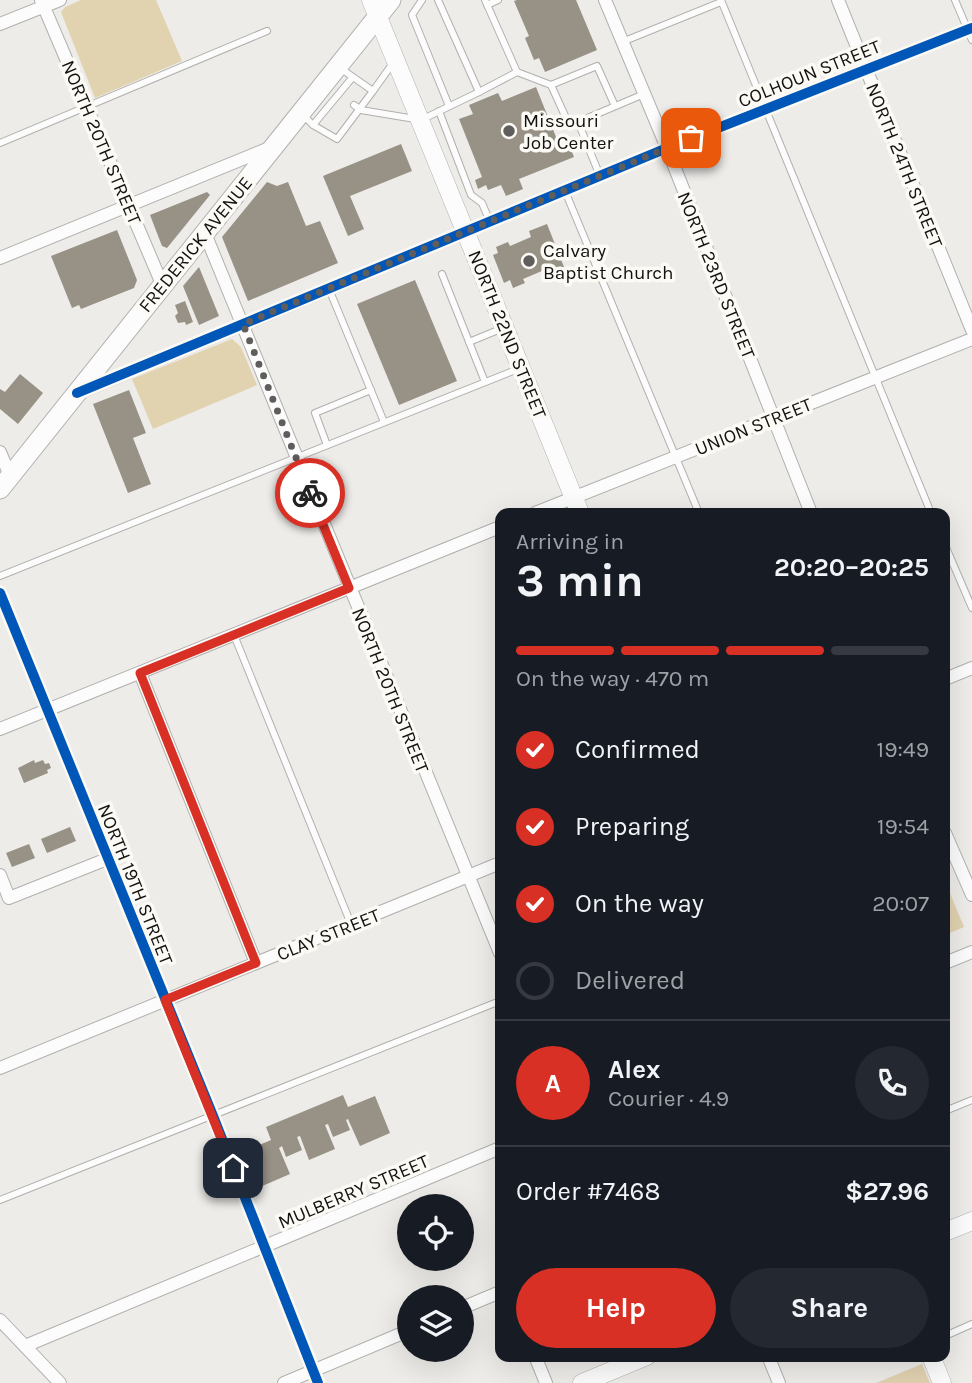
<!DOCTYPE html>
<meta charset="utf-8">
<style>
:root{--surface:#171b24;--page:#242831;--text:#f1f3f6;--muted:#9ea1a6;--line:#363941;--accent:#d93025}
body{margin:0;font-family:Karla,sans-serif;background:var(--page);color:var(--text);height:100vh;display:flex;flex-direction:column;font-size:26px;white-space:nowrap}
*{box-sizing:border-box;margin:0}
p{font-size:23px;color:var(--muted)}
.icon{flex:none;width:38px;height:38px;fill:none;stroke:currentColor;stroke-width:2;stroke-linecap:round;stroke-linejoin:round}
.map{position:relative;flex:1;overflow:hidden}
.side{position:absolute;left:495px;top:508px;width:455px;height:854px;display:flex;flex-direction:column;background:var(--surface);border-radius:14px;box-shadow:0 7px 28px #0002}
.side>*{flex:none}
.buttons{position:absolute;left:397px;top:1194px;display:grid;gap:14px}
.buttons a{display:grid;place-items:center;width:77px;height:77px;border-radius:50%;background:var(--surface);box-shadow:0 7px 28px #0002;font-size:35px}
.pin{position:absolute;display:grid;place-items:center;width:60px;height:60px;color:#fff;margin:-30px;border-radius:14px;box-shadow:0 4px 10px #0006}
.courier{position:absolute;display:grid;place-items:center;width:70px;height:70px;margin:-35px;border:5px solid #d93025;border-radius:50%;background:#fff;color:#222;box-shadow:0 2px 9px #0007}
.overview em{font-style:normal;font-weight:700}
.overview div{display:flex;flex-direction:column-reverse}
.overview{display:flex;align-items:center;justify-content:space-between;height:119px;padding:0 21px}
h1{font-size:46px;font-weight:700;line-height:52px}
.bar{display:grid;grid-template-columns:repeat(4,1fr);gap:10px 7px;align-content:center;height:84px;padding:0 21px}
.bar i{height:9px;border-radius:5px;background:var(--line)}
.bar .on{background:var(--accent)}
.bar p{grid-column:span 4}
.line{display:flex;align-items:center;gap:18px;padding:0 21px;border-top:2px solid var(--line)}
.line div{flex:1}
.round{display:grid;place-items:center;flex:none;width:74px;height:74px;border-radius:37px;background:var(--page)}
ol{padding:0 21px;list-style:none}
li{display:flex;align-items:center;gap:21px;height:77px}
li p{margin-inline-start:auto}
li .icon{padding:7px;border-radius:50%;background:var(--accent);color:#fff;stroke-width:4}
li:last-child{color:var(--muted)}
li i{width:38px;height:38px;border:4px solid var(--line);border-radius:50%}
.cta{display:flex;gap:14px;margin-top:auto;padding:14px 21px}
.cta a{flex:1;height:80px;border-radius:42px;background:var(--accent);color:#fff;font-size:28px;font-weight:700;line-height:80px;text-align:center}
.cta a+a{background:var(--page);color:var(--text)}
.map>svg:first-child{display:block}
.green{fill:#e1d2b0}
.building{fill:#979186}
.lines{fill:none;stroke-linecap:round;stroke-linejoin:round}
.lane-casing{stroke:#b1b0ad;stroke-width:8}
.street-casing{stroke:#b1b0ad;stroke-width:14}
.secondary-casing{stroke:#b1b0ad;stroke-width:19}
.primary-casing{stroke:#b1b0ad;stroke-width:21}
.lane{stroke:#fcfcfc;stroke-width:6}
.street{stroke:#fcfcfc;stroke-width:12}
.secondary{stroke:#fcfcfc;stroke-width:18}
.primary{stroke:#fcfcfc;stroke-width:19}
.cycleway-casing{stroke:#fcfaf5;stroke-width:15}
.cycleway{stroke:#0057b8;stroke-width:10}
.done{stroke:#605e5c;stroke-width:7;stroke-dasharray:0 12.6}
.route{stroke:#d93025;stroke-width:9}
.poi-dot{fill:#605e5c;stroke:#fcfaf5;stroke-width:2.5}
.labels{text-anchor:middle;stroke-width:7;stroke-linejoin:round;paint-order:stroke}
.street-label{font-size:19px;fill:#131210;stroke:#fcfaf5}
.poi-label{font-size:19px;fill:#131210;stroke:#fcfaf5;text-anchor:start}
</style>
<div class="map">
<svg width="972" height="1383" viewBox="0 0 972 1383">
<rect width="100%" height="100%" fill="#eeece9"/>
<g class="green">
<path d="M81,0h75l26,61 -87,37 -34,-86 4,-5z"/>
<path d="M232,339l9,8 16,38 -104,44 -21,-50z"/>
<path d="M945,881l19,46 -19,8z"/>
<path d="M922,1364l8,19h-54z"/>
</g>
<g class="building">
<path d="M517,0h59l21,50 -52,22 -6,-14 -5,2 -9,-22 4,-2 -15,-35z"/>
<path d="M536,87l24,60 9,-3 5,13 -55,22 4,10 -17,7 -5,-11 -13,5 -2,-5 -8,4 -3,-9 7,-3 -23,-58 14,-5 -4,-9 29,-12 4,8z"/>
<path d="M401,144l11,27 -62,25 14,33 -16,7 -25,-60z"/>
<path d="M267,182l10,4 11,-4 18,44 14,-5 18,42 -90,38 -26,-64z"/>
<path d="M207,192l3,3 -43,53 -5,-2 -12,-31z"/>
<path d="M547,224l17,43 -13,5 -2,-4 -26,11 2,4 -12,5 -3,-8 -6,3 -11,-28 5,-2 -2,-6 12,-5 2,4 21,-9 -2,-6z"/>
<path d="M117,230l20,50 -3,8 -53,21 -2,-4 -7,3 -21,-52z"/>
<path d="M199,267l20,49 -20,9 -16,-39z"/>
<path d="M415,280l42,101 -58,24 -42,-101z"/>
<path d="M185,301l8,21 -7,3 -1,-3 -7,1 -3,-7 3,-3 -3,-8z"/>
<path d="M20,374l23,19 -25,31 -18,-15v-20l5,3z"/>
<path d="M129,390l17,43 -13,5 18,46 -23,9 -35,-89z"/>
<path d="M34,760l1,3 8,-3 2,4 4,-1 2,5 -4,2 1,3 -24,10 -6,-15z"/>
<path d="M70,827l6,14 -29,12 -6,-14z"/>
<path d="M29,844l6,14 -23,9 -6,-14z"/>
<path d="M343,1095l5,12 27,-11 15,37 -30,13 -12,-27 -2,1 4,10 -17,7 -5,-13 -3,1 10,24 -26,11 -9,-24 -3,1 5,13 -16,7 -4,-11 -3,2 11,26 -30,13 -15,-36 26,-11 -5,-13z"/>
</g>
<g class="lines">
<defs>
<g id="lane">
<path d="M422,0l-10,15 37,91"/>
<path d="M721,0l210,513"/>
<path d="M955,0l17,40"/>
<path d="M487,5l11,-5"/>
<path d="M622,42l99,-40"/>
<path d="M517,72l34,13"/>
<path d="M373,91l20,-28"/>
<path d="M479,92l38,-20 -32,-72"/>
<path d="M354,105l7,5 60,10 58,-28 -41,-92"/>
<path d="M439,111l32,84 11,8 8,19"/>
<path d="M302,114l11,11 24,14 36,-48 -33,-23"/>
<path d="M578,122l-9,-1 -3,-3 -15,-33 46,-19 18,40"/>
<path d="M313,125l39,-47"/>
<path d="M0,143l267,-112"/>
<path d="M600,176l-22,-54 66,-28"/>
<path d="M565,191l134,322"/>
<path d="M442,274l43,108"/>
<path d="M329,289l55,133"/>
<path d="M469,342l34,-14"/>
<path d="M327,445l-12,-32 56,-23"/>
<path d="M945,545l27,63"/>
<path d="M0,576l518,-207"/>
<path d="M234,635l117,289"/>
<path d="M945,1111l27,-11"/>
<path d="M0,1200l500,-199"/>
<path d="M945,1336l27,-12"/>
</g>
<g id="street">
<path d="M41,0l121,284"/>
<path d="M605,0l62,148 144,365"/>
<path d="M838,0l134,330"/>
<path d="M0,24l60,-24"/>
<path d="M204,231l296,722"/>
<path d="M0,258l272,-111"/>
<path d="M81,392l586,-244 305,-120"/>
<path d="M0,452l10,24"/>
<path d="M535,513l437,-174"/>
<path d="M0,593l213,523 105,267"/>
<path d="M140,673l116,290"/>
<path d="M945,679l27,-11"/>
<path d="M0,729l500,-202"/>
<path d="M945,833l27,62"/>
<path d="M0,875l9,23 98,-39"/>
<path d="M945,963l27,-11"/>
<path d="M0,1068l500,-205"/>
<path d="M462,1308l38,-16"/>
<path d="M0,1320l60,63"/>
<path d="M25,1346l475,-198"/>
<path d="M535,1356l11,27"/>
<path d="M768,1356l11,27"/>
<path d="M284,1383l126,-53"/>
</g>
<g id="secondary">
<path d="M371,0l209,513"/>
<path d="M945,1232l27,-11"/>
<path d="M931,1356l11,27"/>
<path d="M582,1383l65,-27"/>
</g>
<path id="primary" d="M0,489l391,-489"/>
</defs>
<use href="#lane" class="lane-casing"/>
<use href="#street" class="street-casing"/>
<use href="#secondary" class="secondary-casing"/>
<use href="#primary" class="primary-casing"/>
<use href="#lane" class="lane"/>
<use href="#street" class="street"/>
<use href="#secondary" class="secondary"/>
<use href="#primary" class="primary"/>
<defs>
<g id="cycleway">
<path d="M77,393l590,-245 305,-120"/>
<path d="M0,593l213,523 105,267"/>
</g>
</defs>
<use href="#cycleway" class="cycleway-casing"/>
<use href="#cycleway" class="cycleway"/>
</g>
<g class="lines">
<path class="done" d="M310,493l-67,-169 448,-186"/>
<path class="route" d="M233,1168l-68,-168 91,-37 -116,-290 209,-85 -39,-95"/>
</g>
<g class="poi-dot">
<circle cx="509" cy="131" r="7"/>
<circle cx="529" cy="261" r="7"/>
</g>
<g class="labels">
<g class="street-label">
<text transform="translate(809 73) rotate(-22)" y="7">COLHOUN STREET</text>
<text transform="translate(102 142) rotate(67)" y="7">NORTH 20TH STREET</text>
<text transform="translate(905 165) rotate(68)" y="7">NORTH 24TH STREET</text>
<text transform="translate(195 244) rotate(-51)" y="7">FREDERICK AVENUE</text>
<text transform="translate(717 275) rotate(68)" y="7">NORTH 23RD STREET</text>
<text transform="translate(508 334) rotate(68)" y="7">NORTH 22ND STREET</text>
<text transform="translate(753 426) rotate(-22)" y="7">UNION STREET</text>
<text transform="translate(391 690) rotate(68)" y="7">NORTH 20TH STREET</text>
<text transform="translate(136 884) rotate(68)" y="7">NORTH 19TH STREET</text>
<text transform="translate(328 934) rotate(-22)" y="7">CLAY STREET</text>
<text transform="translate(353 1191) rotate(-23)" y="7">MULBERRY STREET</text>
</g>
<g class="poi-label">
<text x="523" y="127">Missouri<tspan x="523" dy="22">Job Center</tspan></text>
<text x="543" y="257">Calvary<tspan x="543" dy="22">Baptist Church</tspan></text>
</g>
</g>
</svg>
<div class="buttons">
<a><svg class="icon" aria-label="locate" viewBox="0 0 24 24"><circle cx="12" cy="12" r="6"/><path d="M12 2v4M12 18v4M2 12h4M18 12h4"/></svg></a>
<a><svg class="icon" aria-label="layers" viewBox="0 0 24 24"><path d="M12 4l9 5-9 5-9-5zM3 14l9 5 9-5"/></svg></a>
</div>
<div class="pin" style="left:691px;top:138px;background:#ea580c"><svg class="icon" aria-label="bag" viewBox="0 0 24 24"><path d="M5 8h14l-1 12H6zM9 8a3 3 0 0 1 6 0"/></svg></div>
<div class="pin" style="left:233px;top:1168px;background:#1f2937"><svg class="icon" aria-label="home" viewBox="0 0 24 24"><path d="M3 11l9-7 9 7M6 9v11h12V9"/></svg></div>
<div class="courier" style="left:310px;top:493px"><svg class="icon" aria-label="bike" viewBox="0 0 24 24"><circle cx="6" cy="16" r="4"/><circle cx="18" cy="16" r="4"/><path d="M6 16l4-8h5l3 8M10 8l3 8H6M13 5h3"/></svg></div>
<section class="side">
<div class="overview"><div><h1>3 min</h1><p>Arriving in</p></div><em>20:20–20:25</em></div>
<div class="bar"><i class="on"></i><i class="on"></i><i class="on"></i><i></i><p>On the way · 470 m</p></div>
<ol>
<li><svg class="icon" aria-label="check" viewBox="0 0 24 24"><path d="M5 12l5 5 9-10"/></svg>Confirmed<p>19:49</p></li>
<li><svg class="icon" aria-label="check" viewBox="0 0 24 24"><path d="M5 12l5 5 9-10"/></svg>Preparing<p>19:54</p></li>
<li><svg class="icon" aria-label="check" viewBox="0 0 24 24"><path d="M5 12l5 5 9-10"/></svg>On the way<p>20:07</p></li>
<li><i></i>Delivered</li>
</ol>
<div class="line" style="height:126px"><b class="round" style="background:var(--accent);color:#fff">A</b><div><b>Alex</b><p>Courier · 4.9</p></div><a class="round"><svg class="icon" aria-label="phone" viewBox="0 0 24 24"><path d="M5 4h4l2 5-3 2q2 4 5 5l2-3 5 2v4C11 20 4 13 5 4z"/></svg></a></div>
<div class="line" style="height:91px"><div>Order #7468</div><b>$27.96</b></div>
<div class="cta"><a>Help</a><a>Share</a></div>
</section>
</div>
